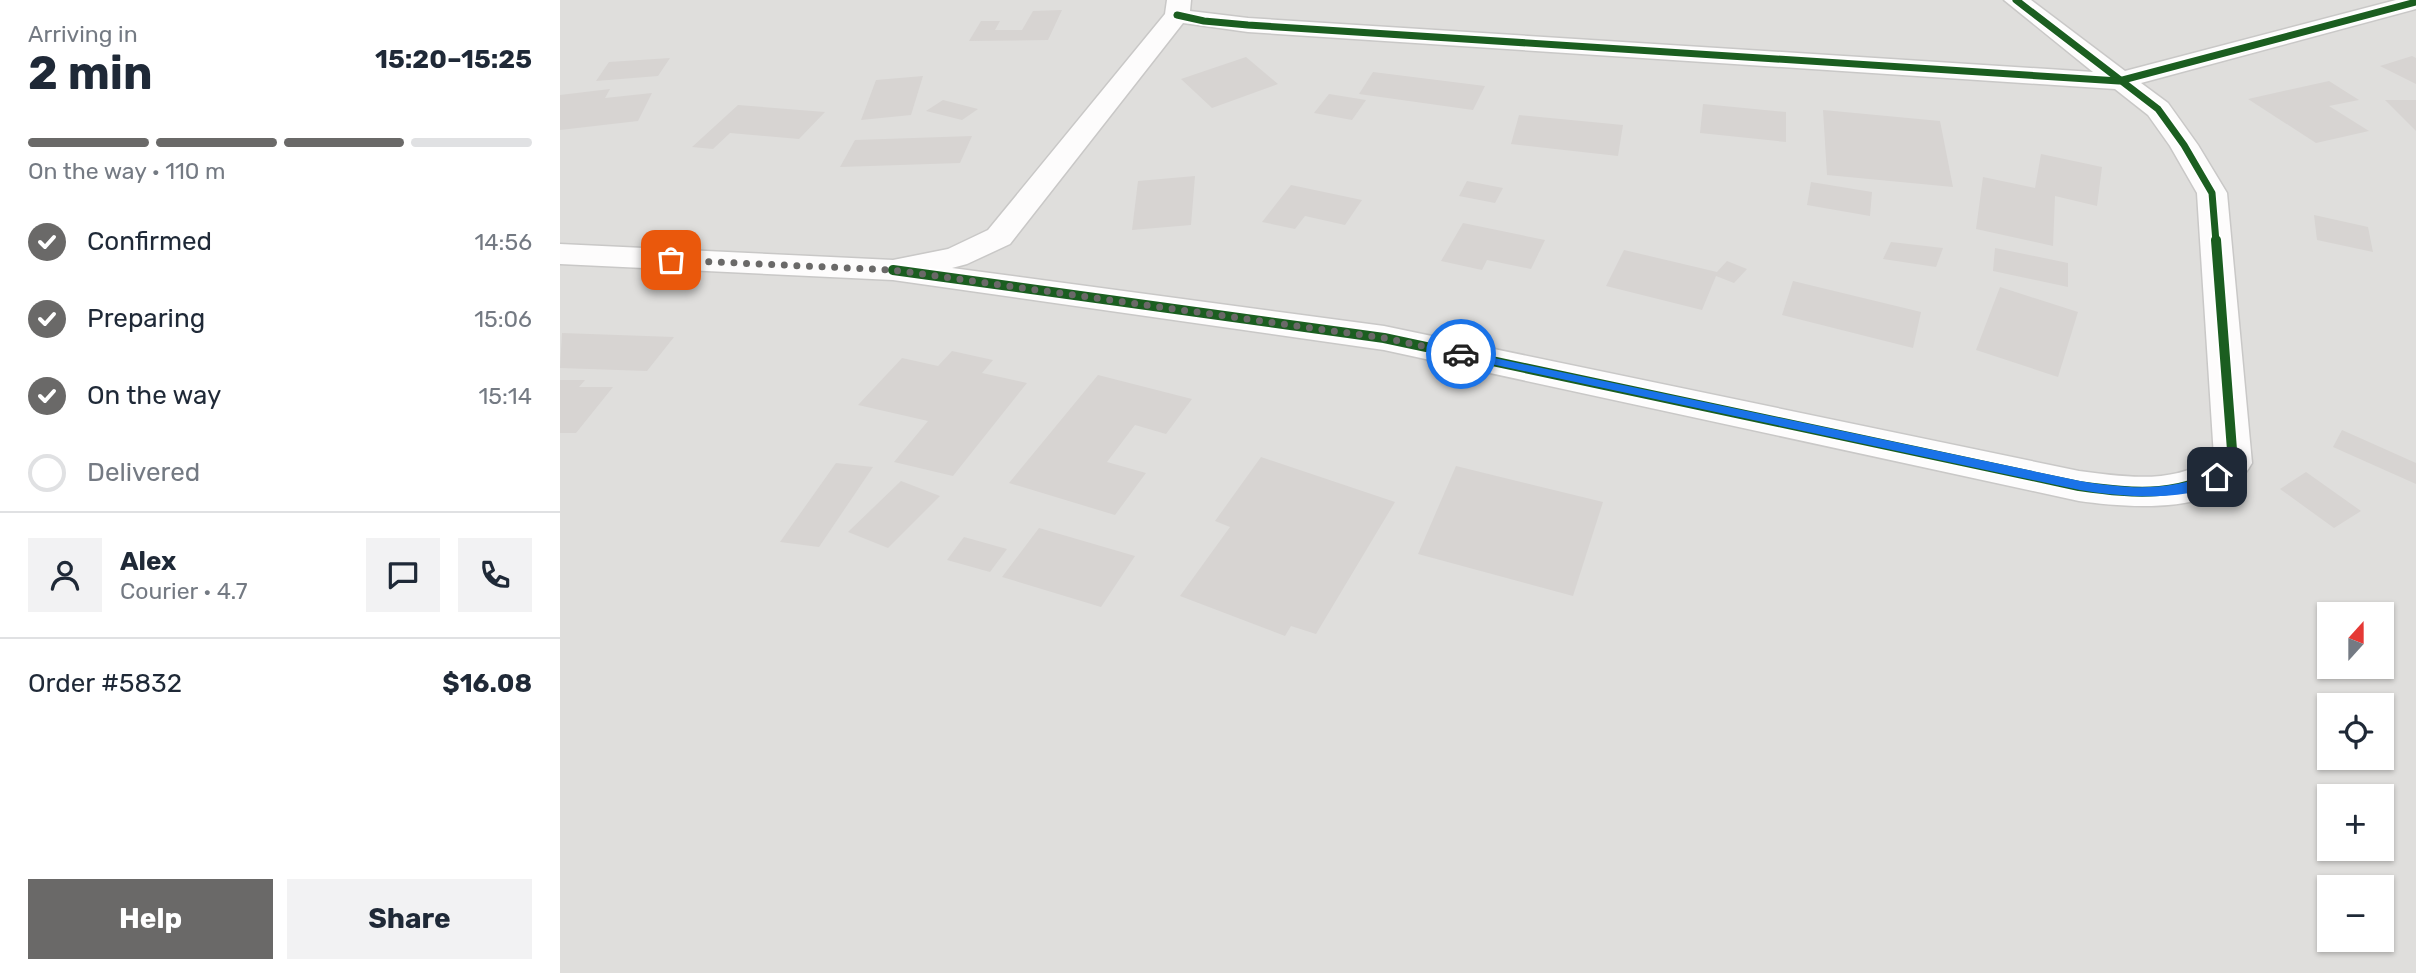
<!DOCTYPE html>
<meta charset="utf-8">
<style>
:root{--surface:#fff;--page:#f2f2f3;--text:#1f2937;--muted:#747a83;--line:#e0e1e3;--accent:#6a6968}
body{margin:0;font-family:Rubik,sans-serif;background:var(--page);color:var(--text);height:100vh;display:flex;flex-direction:column;font-size:26px;white-space:nowrap}
*{box-sizing:border-box;margin:0}
p{font-size:23px;color:var(--muted)}
.icon{flex:none;width:38px;height:38px;fill:none;stroke:currentColor;stroke-width:2;stroke-linecap:round;stroke-linejoin:round}
.map{position:relative;flex:1;overflow:hidden}
.side{display:flex;flex-direction:column;background:var(--surface);width:560px}
.side>*{flex:none}
.needle{width:46px;rotate:21deg}
.controls{position:absolute;left:1757px;top:602px;display:grid;gap:14px}
.controls a{display:grid;place-items:center;width:77px;height:77px;border-radius:0px;background:var(--surface);box-shadow:0 2px 5px #0004;font-size:35px}
.pin{position:absolute;display:grid;place-items:center;width:60px;height:60px;color:#fff;margin:-30px;border-radius:14px;box-shadow:0 4px 10px #0006}
.courier{position:absolute;display:grid;place-items:center;width:70px;height:70px;margin:-35px;border:5px solid #1a73e8;border-radius:50%;background:#fff;color:#222;box-shadow:0 2px 9px #0007}
.head em{font-style:normal;font-weight:700}
.head div{display:flex;flex-direction:column-reverse}
.head{display:flex;align-items:center;justify-content:space-between;height:119px;padding:0 28px}
h1{font-size:46px;font-weight:700;line-height:52px}
.bar{display:grid;grid-template-columns:repeat(4,1fr);gap:10px 7px;align-content:center;height:84px;padding:0 28px}
.bar i{height:9px;border-radius:5px;background:var(--line)}
.bar .on{background:var(--accent)}
.bar p{grid-column:span 4}
.line{display:flex;align-items:center;gap:18px;padding:0 28px;border-top:2px solid var(--line)}
.line div{flex:1}
.round{display:grid;place-items:center;flex:none;width:74px;height:74px;border-radius:0px;background:var(--page)}
ol{padding:0 28px;list-style:none}
li{display:flex;align-items:center;gap:21px;height:77px}
li p{margin-inline-start:auto}
li .icon{padding:7px;border-radius:50%;background:var(--accent);color:#fff;stroke-width:4}
li:last-child{color:var(--muted)}
li i{width:38px;height:38px;border:4px solid var(--line);border-radius:50%}
.cta{display:flex;gap:14px;margin-top:auto;padding:14px 28px}
.cta a{flex:1;height:80px;border-radius:0px;background:var(--accent);color:#fff;font-size:28px;font-weight:700;line-height:80px;text-align:center}
.cta a+a{background:var(--page);color:var(--text)}
main{display:flex;flex:1;min-height:0}
.map>svg:first-child{display:block}
.residential{fill:#dfdedc;fill-rule:evenodd}
.building{fill:#d7d4d2}
.lines{fill:none;stroke-linecap:round;stroke-linejoin:round}
.minor-casing{stroke:#c9c8c7;stroke-width:3}
.minor{fill:#fdfcfc;fill-rule:evenodd}
.cycleway-far1-casing{stroke:#fff;stroke-width:10}
.cycleway-casing{stroke:#fff;stroke-width:14}
.cycleway-far1{stroke:#1b5e20;stroke-width:7}
.cycleway{stroke:#1b5e20;stroke-width:10}
.route{fill:#1a73e8}
.done{stroke:#6a6968;stroke-width:7;stroke-dasharray:0 12.6}
</style>
<main>
<section class="side">
<div class="head"><div><h1>2 min</h1><p>Arriving in</p></div><em>15:20–15:25</em></div>
<div class="bar"><i class="on"></i><i class="on"></i><i class="on"></i><i></i><p>On the way · 110 m</p></div>
<ol>
<li><svg class="icon" aria-label="check" viewBox="0 0 24 24"><path d="M5 12l5 5 9-10"/></svg>Confirmed<p>14:56</p></li>
<li><svg class="icon" aria-label="check" viewBox="0 0 24 24"><path d="M5 12l5 5 9-10"/></svg>Preparing<p>15:06</p></li>
<li><svg class="icon" aria-label="check" viewBox="0 0 24 24"><path d="M5 12l5 5 9-10"/></svg>On the way<p>15:14</p></li>
<li><i></i>Delivered</li>
</ol>
<div class="line" style="height:126px"><a class="round"><svg class="icon" aria-label="person" viewBox="0 0 24 24"><circle cx="12" cy="8" r="4"/><path d="M4 21q1-7 8-7t8 7"/></svg></a><div><b>Alex</b><p>Courier · 4.7</p></div><a class="round"><svg class="icon" aria-label="chat" viewBox="0 0 24 24"><path d="M4 5h16v11H9l-5 4z"/></svg></a><a class="round"><svg class="icon" aria-label="phone" viewBox="0 0 24 24"><path d="M5 4h4l2 5-3 2q2 4 5 5l2-3 5 2v4C11 20 4 13 5 4z"/></svg></a></div>
<div class="line" style="height:91px"><div>Order #5832</div><b>$16.08</b></div>
<div class="cta"><a>Help</a><a>Share</a></div>
</section>
<div class="map">
<svg width="1856" height="973" viewBox="0 0 1856 973">
<rect width="100%" height="100%" fill="#f0eeeb"/>
<path class="residential" d="M0,0h1856v973h-1856zM1769,614h53v53h-53zM1769,705h53v53h-53zM1769,796h53v53h-53zM1769,887h53v53h-53z"/>
<g class="building">
<path d="M502,10l-14,30 -79,1 12,-20h19l-5,9h27l11,-19z"/>
<path d="M1852,56l4,2v26l-36,-18z"/>
<path d="M686,57l32,27 -66,24 -31,-29z"/>
<path d="M110,58l-12,18 -62,5 13,-19z"/>
<path d="M813,72l112,14 -12,24 -114,-16z"/>
<path d="M363,76l-12,39 -50,5 15,-40z"/>
<path d="M1769,81l30,19 -30,6 40,25 -53,12 -68,-44z"/>
<path d="M50,89l-5,9 47,-5 -14,28 -78,9v-35z"/>
<path d="M769,94l37,6 -14,20 -38,-7z"/>
<path d="M383,100l35,9 -16,11 -36,-9z"/>
<path d="M1825,100h31v31z"/>
<path d="M1143,104l83,8v30l-86,-9z"/>
<path d="M178,105l87,7 -26,27 -69,-6 -17,16 -21,-2z"/>
<path d="M1263,110l117,11 13,66 -126,-12z"/>
<path d="M959,115l104,10 -5,31 -107,-12z"/>
<path d="M412,136l-12,27 -120,4 15,-27z"/>
<path d="M1481,154l61,13 -5,39 -42,-10 -2,50 -77,-17 7,-52 52,11z"/>
<path d="M635,176l-4,49 -59,5 6,-49z"/>
<path d="M907,181l36,7 -8,15 -36,-7z"/>
<path d="M1251,182l61,10 -2,24 -63,-11z"/>
<path d="M731,185l71,15 -17,25 -40,-9 -10,13 -33,-7z"/>
<path d="M1754,215l54,12 5,25 -56,-12z"/>
<path d="M903,223l82,17 -14,29 -44,-9 -5,10 -41,-9z"/>
<path d="M1331,242l52,6 -7,19 -53,-8z"/>
<path d="M1435,248l73,15v24l-75,-16z"/>
<path d="M1064,250l93,22 10,-11 20,8 -13,14 -18,-7 -14,34 -96,-24z"/>
<path d="M1233,281l128,31 -8,36 -131,-33z"/>
<path d="M1440,287l78,25 -20,65 -82,-27z"/>
<path d="M2,333l112,4 -27,34 -87,-3z"/>
<path d="M392,351l41,9 -11,13 45,10 -74,93 -59,-14 34,-41 -70,-16 44,-47 36,8z"/>
<path d="M538,375l94,24 -26,35 -31,-9 -28,37 39,11 -31,42 -106,-32z"/>
<path d="M0,380h25l-6,7h34l-37,46h-16z"/>
<path d="M1782,430l74,33v21l-83,-37z"/>
<path d="M701,457l134,45 -79,132 -25,-8 -6,10 -105,-40 50,-69 -15,-6z"/>
<path d="M276,463l37,4 -54,80 -39,-5z"/>
<path d="M896,466l147,36 -30,94 -155,-42z"/>
<path d="M1746,472l55,39 -27,17 -54,-39z"/>
<path d="M341,481l39,15 -52,52 -40,-16z"/>
<path d="M479,528l96,28 -34,51 -99,-30z"/>
<path d="M404,537l43,12 -17,23 -43,-12z"/>
</g>
<g class="lines">
<defs>
<path id="minor" d="M607,0h24l-1,11 58,7 845,54 -89,-72h27l94,71 271,-71h20v9l-275,74 27,20 30,42 29,48 25,270c-29,53 -123,45 -173,38l-695,-151 -491,-70 -333,-16v-20l333,16 55,-11 40,-19 177,-216zM623,23l65,9 867,57 33,26 22,31 27,47 17,264c-40,28 -89,20 -135,14l-695,-145 -432,-58 15,-4 43,-20z"/>
</defs>
<use href="#minor" class="minor-casing"/>
<use href="#minor" class="minor"/>
<defs>
<g id="cycleway-far1">
<path d="M1456,0l142,109 26,36 28,48 4,49"/>
<path d="M617,15l27,6 44,4 871,56 297,-79"/>
</g>
<path id="cycleway" d="M333,270l491,68 695,148c58,8 105,13 154,-23l-17,-223"/>
</defs>
<use href="#cycleway-far1" class="cycleway-far1-casing"/>
<use href="#cycleway" class="cycleway-casing"/>
<use href="#cycleway-far1" class="cycleway-far1"/>
<use href="#cycleway" class="cycleway"/>
</g>
<path class="route" d="M901,351l619,130c54,9 85,10 137,-8l6,4c-25,28 -109,19 -143,13l-622,-133 -2,-3z"/>
<g class="lines">
<path class="done" d="M111,260l222,10 491,68 77,16"/>
</g>
</svg>
<div class="controls">
<a><svg class="needle" viewBox="-14 -14 28 28"><path d="M0-13l5 13h-10z" fill="#e53935"/><path d="M0 13l5-13h-10z" fill="#747a83"/></svg></a>
<a><svg class="icon" aria-label="locate" viewBox="0 0 24 24"><circle cx="12" cy="12" r="6"/><path d="M12 2v4M12 18v4M2 12h4M18 12h4"/></svg></a>
<a>+</a>
<a>−</a>
</div>
<div class="pin" style="left:111px;top:260px;background:#ea580c"><svg class="icon" aria-label="bag" viewBox="0 0 24 24"><path d="M5 8h14l-1 12H6zM9 8a3 3 0 0 1 6 0"/></svg></div>
<div class="pin" style="left:1657px;top:477px;background:#1f2937"><svg class="icon" aria-label="home" viewBox="0 0 24 24"><path d="M3 11l9-7 9 7M6 9v11h12V9"/></svg></div>
<div class="courier" style="left:901px;top:354px"><svg class="icon" aria-label="car" viewBox="0 0 24 24"><path d="M5 17H2v-5l4-1 3-4h7l3 4 3 1v5h-3M9 17h6M6 11h13"/><circle cx="7" cy="17" r="2"/><circle cx="17" cy="17" r="2"/></svg></div>
</div>
</main>
